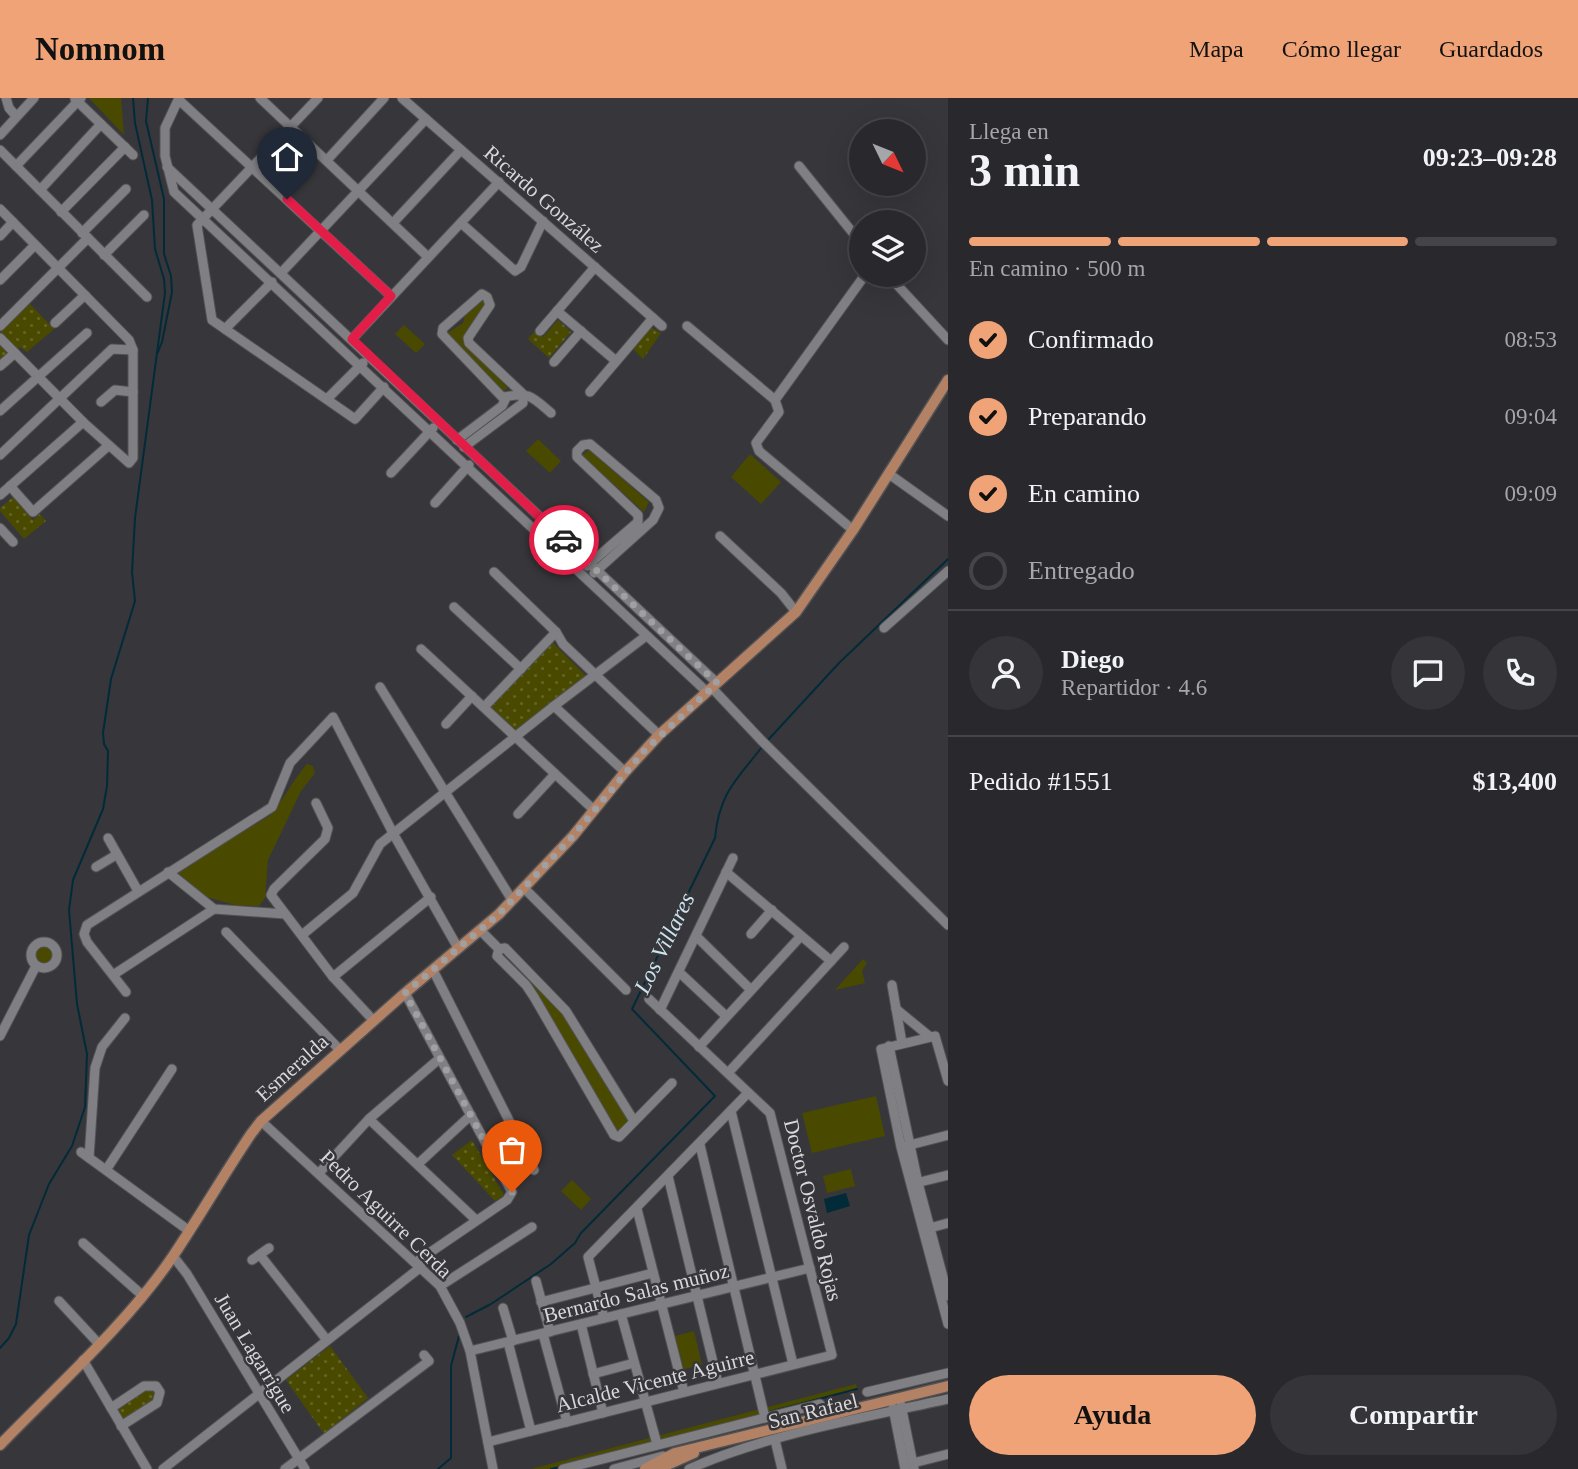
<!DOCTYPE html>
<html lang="es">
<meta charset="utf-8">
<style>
:root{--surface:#29282c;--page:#353438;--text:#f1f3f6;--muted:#a5a6a9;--line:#454448;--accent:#efa377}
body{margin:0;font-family:Georgia,serif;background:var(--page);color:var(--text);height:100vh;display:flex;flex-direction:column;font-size:26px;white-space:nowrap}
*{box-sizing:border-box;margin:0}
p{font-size:23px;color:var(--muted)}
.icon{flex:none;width:38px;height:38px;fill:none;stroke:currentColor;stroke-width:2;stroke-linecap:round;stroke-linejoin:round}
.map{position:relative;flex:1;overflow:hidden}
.drawer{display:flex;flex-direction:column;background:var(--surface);width:630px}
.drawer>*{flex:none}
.needle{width:46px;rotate:133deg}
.fabs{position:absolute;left:849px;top:21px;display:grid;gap:14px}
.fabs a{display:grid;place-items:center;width:77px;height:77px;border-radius:50%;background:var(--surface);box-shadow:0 7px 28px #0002,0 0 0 2px var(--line);font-size:35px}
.pin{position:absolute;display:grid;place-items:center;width:60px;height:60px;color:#fff;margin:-72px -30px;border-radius:50% 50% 50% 0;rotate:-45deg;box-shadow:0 0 7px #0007}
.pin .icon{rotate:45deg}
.courier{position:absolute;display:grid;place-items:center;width:70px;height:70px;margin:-35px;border:5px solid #e11d48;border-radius:50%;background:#fff;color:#222;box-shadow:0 2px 9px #0007}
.summary em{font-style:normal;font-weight:700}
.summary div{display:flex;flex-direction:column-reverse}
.summary{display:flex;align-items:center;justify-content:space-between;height:119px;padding:0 21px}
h1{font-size:46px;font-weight:700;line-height:52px}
.bar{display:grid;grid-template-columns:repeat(4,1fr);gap:10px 7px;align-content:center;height:84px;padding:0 21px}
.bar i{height:9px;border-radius:5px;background:var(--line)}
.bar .current{background:var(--accent)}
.bar p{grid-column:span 4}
.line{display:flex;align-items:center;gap:18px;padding:0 21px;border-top:2px solid var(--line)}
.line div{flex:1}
.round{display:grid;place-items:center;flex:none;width:74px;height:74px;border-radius:37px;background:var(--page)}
ol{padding:0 21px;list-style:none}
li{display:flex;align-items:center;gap:21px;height:77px}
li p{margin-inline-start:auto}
li .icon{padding:7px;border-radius:50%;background:var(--accent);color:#111;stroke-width:4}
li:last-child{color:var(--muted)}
li i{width:38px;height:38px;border:4px solid var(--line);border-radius:50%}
.primary-button{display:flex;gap:14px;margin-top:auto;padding:14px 21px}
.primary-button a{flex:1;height:80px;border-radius:42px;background:var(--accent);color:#111;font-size:28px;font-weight:700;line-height:80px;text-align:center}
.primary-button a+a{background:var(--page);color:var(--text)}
header{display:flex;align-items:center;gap:42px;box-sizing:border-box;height:98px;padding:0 35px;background:var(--accent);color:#111}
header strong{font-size:33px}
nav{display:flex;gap:38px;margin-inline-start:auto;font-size:24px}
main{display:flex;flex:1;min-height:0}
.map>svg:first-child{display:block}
.grass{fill:#494a00}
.park{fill:url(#park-dots)}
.water{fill:#022b3a}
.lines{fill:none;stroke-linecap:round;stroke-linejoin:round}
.stream{stroke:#022b3a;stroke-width:2}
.minor-casing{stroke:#525255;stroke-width:11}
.major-casing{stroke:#525255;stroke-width:13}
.minor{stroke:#808084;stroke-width:9}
.major{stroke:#b38265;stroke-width:10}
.done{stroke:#a09fa2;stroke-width:7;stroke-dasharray:0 12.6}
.route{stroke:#e11d48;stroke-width:9}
.labels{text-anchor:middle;stroke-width:5;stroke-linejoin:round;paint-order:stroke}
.street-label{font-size:21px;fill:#d8d8da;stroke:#37363a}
.water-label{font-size:23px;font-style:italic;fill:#cbe5f0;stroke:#37363a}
</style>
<header>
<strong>Nomnom</strong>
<nav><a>Mapa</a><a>Cómo llegar</a><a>Guardados</a></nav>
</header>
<main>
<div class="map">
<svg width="948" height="1371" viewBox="0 0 948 1371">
<defs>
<pattern id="park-dots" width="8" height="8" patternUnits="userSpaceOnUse" patternTransform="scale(1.75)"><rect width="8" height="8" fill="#494a00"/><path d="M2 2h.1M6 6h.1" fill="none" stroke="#626325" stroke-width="1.8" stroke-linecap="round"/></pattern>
</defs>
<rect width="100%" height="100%" fill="#37363a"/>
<g class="grass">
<path d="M89,0h32l3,37z"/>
<path d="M482,200l4,6 -21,39 43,45 -4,3 -57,-58 16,-10 2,-8z"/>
<path d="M404,227l21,19 -9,9 -21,-19z"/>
<path d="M538,341l23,22 -11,12 -24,-22z"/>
<path d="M589,352l60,52 -5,10 -62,-57z"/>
<path d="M750,356l31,28 -20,22 -30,-27z"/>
<path d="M307,666l6,2 2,7 -14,18 -33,69 -3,38 -6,8 -24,-1 -28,-8 -30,-25 92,-56c15,-16 23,-35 38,-52z"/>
<circle cx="44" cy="857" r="11"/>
<path d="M863,861l4,4 -5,8 3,12 -30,7z"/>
<path d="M535,882l31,33 65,108 -11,12h-4l-85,-148z"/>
<path d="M876,998l9,40 -73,17 -10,-40z"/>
<path d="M851,1071l4,17 -28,7 -4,-17z"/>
<path d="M572,1082l19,19 -10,11 -20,-19z"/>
<path d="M694,1233l8,34 -18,4 -9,-33z"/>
<path d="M856,1286l1,5 -306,80h-20z"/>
</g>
<g class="park">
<path d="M30,206l24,25 -27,23 -7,-5 -20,18v-33z"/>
<path d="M558,222l13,12 -22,26 -21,-19 7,-8 8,6z"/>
<path d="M650,229l11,6 -18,26 -11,-11z"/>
<path d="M13,399l20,23 7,-6 6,7 -22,18 -24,-28v-3z"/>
<path d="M551,543l35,35 -73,56 -27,-25z"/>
<path d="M472,1042l32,55 -9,6 -43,-46z"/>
<path d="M330,1248l38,52 -44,36 -38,-54z"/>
<path d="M153,1288l5,12 -37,26 -8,-16 31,-20z"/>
</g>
<path class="water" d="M846,1095l4,13 -23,7 -3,-14z"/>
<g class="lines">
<g class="stream">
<path d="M148,0l-2,23 18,78v55l7,22 1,16 -10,50 -4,10"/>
<path d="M768,642l71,-77 109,-104"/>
<path d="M466,1219l25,-13 60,-40 24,-21 6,-10 134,-137 -83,-87 83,-171c4,-44 21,-58 47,-91"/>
<path d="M0,1250l9,-10 7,-14 13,-89 20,-51 23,-38 13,-39 2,-53 -10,-50 -8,-94 4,-30 30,-71 4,-23 1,-35 -4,-7 -1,-11 8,-54 24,-78 -3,-29 3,-54 30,-225 -1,-14 -9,-30 -3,-49 -17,-77 -2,-25"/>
<path d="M769,1314l88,-23"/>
<path d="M438,1371l13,-11v-92l8,-30"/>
<path d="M551,1371l9,-2"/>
</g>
<defs>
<g id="minor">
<path d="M6,0l3,10 7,8"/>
<path d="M179,0l-14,30v28l9,36 533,500"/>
<path d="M260,0l168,159"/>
<path d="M318,0l-121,127 15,95 143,99 29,-32"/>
<path d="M402,0l260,228"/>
<path d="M75,1l58,56"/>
<path d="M179,2l212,196"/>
<path d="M0,37l34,-37"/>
<path d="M0,52l147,147"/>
<path d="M327,62l57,-62"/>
<path d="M16,68l65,-68"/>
<path d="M799,68l62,77"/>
<path d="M167,69l550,516"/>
<path d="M40,92l61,-66"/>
<path d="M0,111l129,131 4,10v108l-4,5 -46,-41 -83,-84"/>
<path d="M61,114l64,-65"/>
<path d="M393,125l68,-73"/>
<path d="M461,125l54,48 6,-4 22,-46"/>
<path d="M82,135l44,-44"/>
<path d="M0,138l13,-14"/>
<path d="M104,157l40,-40"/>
<path d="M281,175l145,-154"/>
<path d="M888,177l60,65"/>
<path d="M0,182l35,-35"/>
<path d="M557,213l59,50"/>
<path d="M55,225l30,-28"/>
<path d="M0,228l88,-88"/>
<path d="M687,228l88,74 4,12 -23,31 3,8 94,79"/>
<path d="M225,231l47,-47"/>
<path d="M540,233l55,-64"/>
<path d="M352,241l147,-157"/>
<path d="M554,264l27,-31"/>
<path d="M0,268l15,-13"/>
<path d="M590,294l63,-74"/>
<path d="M504,299c26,-5 27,-1 47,16"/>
<path d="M327,301l36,-36"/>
<path d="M775,302l90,-125"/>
<path d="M101,304l14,-12 18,2"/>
<path d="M0,313l87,-78"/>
<path d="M457,342l45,-34 3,-6 -63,-66 1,-6 39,-34 5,3 3,8 -22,33 1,5 54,51v9l-59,44"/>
<path d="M0,357l112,-106 21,1"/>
<path d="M391,375l42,-45"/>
<path d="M889,376l59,42"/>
<path d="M10,388l23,26 75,-66"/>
<path d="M0,397l83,-73"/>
<path d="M435,405l34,-38"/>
<path d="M0,430l13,14"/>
<path d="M720,438l61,57 15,19"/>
<path d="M587,468l51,-44v-7l-61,-58v-6l6,-6 7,-1 66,56 3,8 -6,12 -59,53"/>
<path d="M494,474l62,60 7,12 96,91"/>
<path d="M454,509l67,62"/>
<path d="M884,530l64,-57"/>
<path d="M421,551l173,161"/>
<path d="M380,589l132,213"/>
<path d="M712,590l49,52 187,185"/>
<path d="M554,608l71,66"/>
<path d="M484,609l72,-75"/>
<path d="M446,626l26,-28"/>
<path d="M316,705l12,25 -3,11 -51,50 -3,6 62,82 41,44"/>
<path d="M518,716l37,-40"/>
<path d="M108,740l30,53"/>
<path d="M96,769l20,-12"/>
<path d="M168,774l46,37 71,5"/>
<path d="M726,774l105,89"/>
<path d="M524,790l102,102"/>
<path d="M480,832l19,19 -2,7 29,29 8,12 80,138 5,2 53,-54"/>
<path d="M226,834l114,118"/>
<path d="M751,836l21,-24"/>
<path d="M302,837l51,-42 27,-49 174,-138 92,-70"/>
<path d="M696,838l54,53"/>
<circle cx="44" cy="857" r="13"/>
<path d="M499,851l6,-1 61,63 68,110"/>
<path d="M433,872l101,200"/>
<path d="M679,874l47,44"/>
<path d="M113,877l101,-66"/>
<path d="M333,879l98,-80"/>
<path d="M892,887l10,58"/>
<path d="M126,894l-39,-50 -3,-8 3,-9 185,-118 18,-44 43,-46 61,118 64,113"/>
<path d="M405,895l107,199 -5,8 -91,62"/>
<path d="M896,911l33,27"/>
<path d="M660,912l73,-152"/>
<path d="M0,938l36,-70"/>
<path d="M889,948l29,137 30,113"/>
<path d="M699,949l102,-111"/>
<path d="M728,975l116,-126"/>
<path d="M948,983l-13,-45 -54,13 20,98 47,177"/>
<path d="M731,1013l62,253"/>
<path d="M369,1021l107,101"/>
<path d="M261,1023l179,165 20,37 10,28 23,118"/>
<path d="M700,1047l65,273"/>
<path d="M906,1048l42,-11"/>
<path d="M81,1054l107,78"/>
<path d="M89,1060l6,-90 7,-21 23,-29"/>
<path d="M418,1066l53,-49"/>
<path d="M106,1072l66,-101"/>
<path d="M319,1075l50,-54 70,-60"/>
<path d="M668,1078l50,207"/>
<path d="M916,1085l32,-8"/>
<path d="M637,1111l47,183"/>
<path d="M926,1131l22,-6"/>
<path d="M83,1145l59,52"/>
<path d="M260,1157l66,84"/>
<path d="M173,1158l14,18 118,195"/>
<path d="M252,1162l17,-12"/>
<path d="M536,1183l14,51"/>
<path d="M440,1188l92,-59"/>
<path d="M59,1203l39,42"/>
<path d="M541,1204l112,-29"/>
<path d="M503,1210l10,33"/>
<path d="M621,1216l36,130"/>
<path d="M604,1220l-16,-61 160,-164"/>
<path d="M581,1226l22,89"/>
<path d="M543,1236l24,88"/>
<path d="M508,1244l23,89"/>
<path d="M470,1253l340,-83"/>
<path d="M83,1262l64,109"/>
<path d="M593,1276l41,-11"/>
<path d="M867,1294l81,-19"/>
<path d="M901,1307l13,64"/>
<path d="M111,1310l33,-22h12l4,6 -3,11 -36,23"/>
<path d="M893,1310l12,61"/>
<path d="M775,1342l7,29"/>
<path d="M488,1344l344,-87 -62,-242 -121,-114"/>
<path d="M909,1366l39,-10"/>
<path d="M163,1371l258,-202"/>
<path d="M285,1371l144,-108 -5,-6"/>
<path d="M563,1371l257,-65"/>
<path d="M614,1371l49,-13"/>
<path d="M689,1371c79,-35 174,-51 259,-70"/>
</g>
<g id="major">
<path d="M0,1347c57,-59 127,-121 173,-189 27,-40 51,-82 78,-122l10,-13 144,-128 94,-79 74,-78 52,-64 34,-37 137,-123 57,-82 95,-150"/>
<path d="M645,1371l30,-16 273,-67"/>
<path d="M658,1371l36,-16"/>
</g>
</defs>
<use href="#minor" class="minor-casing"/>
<use href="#major" class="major-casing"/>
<use href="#minor" class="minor"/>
<use href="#major" class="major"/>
</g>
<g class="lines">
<path class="done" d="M512,1094l-107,-199 94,-79 74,-78 71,-85 73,-68 -153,-143"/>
<path class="route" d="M287,101l104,97 -39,43 212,201"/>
</g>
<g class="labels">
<g class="street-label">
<text transform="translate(544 101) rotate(41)" y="7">Ricardo González</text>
<text transform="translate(292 970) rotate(-42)" y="7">Esmeralda</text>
<text transform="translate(813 1112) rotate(76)" y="7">Doctor Osvaldo Rojas</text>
<text transform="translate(386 1116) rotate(44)" y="7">Pedro Aguirre Cerda</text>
<text transform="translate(636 1195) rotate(-14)" y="7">Bernardo Salas muñoz</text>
<text transform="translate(255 1255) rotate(59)" y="7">Juan Lagarrigue</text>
<text transform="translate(655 1283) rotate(-14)" y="7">Alcalde Vicente Aguirre</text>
<text transform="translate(813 1313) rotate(-14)" y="7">San Rafael</text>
</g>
<g class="water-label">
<text transform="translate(664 845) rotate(-64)" y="8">Los Villares</text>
</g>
</g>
</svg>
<div class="fabs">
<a><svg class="needle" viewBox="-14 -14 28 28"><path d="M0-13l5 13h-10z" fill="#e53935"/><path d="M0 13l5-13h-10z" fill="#a5a6a9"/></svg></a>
<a><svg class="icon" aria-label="layers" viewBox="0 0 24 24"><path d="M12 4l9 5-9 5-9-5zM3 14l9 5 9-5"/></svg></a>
</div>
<div class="pin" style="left:512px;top:1094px;background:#ea580c"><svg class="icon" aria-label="bag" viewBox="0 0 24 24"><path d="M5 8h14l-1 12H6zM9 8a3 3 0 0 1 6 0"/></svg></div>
<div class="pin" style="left:287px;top:101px;background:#1f2937"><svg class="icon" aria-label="home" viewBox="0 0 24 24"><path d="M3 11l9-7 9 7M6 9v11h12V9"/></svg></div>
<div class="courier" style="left:564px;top:442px"><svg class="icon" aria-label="car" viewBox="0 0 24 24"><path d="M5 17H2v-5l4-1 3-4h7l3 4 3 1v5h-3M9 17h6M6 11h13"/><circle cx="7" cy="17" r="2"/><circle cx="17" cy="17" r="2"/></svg></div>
</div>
<section class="drawer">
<div class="summary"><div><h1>3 min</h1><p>Llega en</p></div><em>09:23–09:28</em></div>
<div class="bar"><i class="current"></i><i class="current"></i><i class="current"></i><i></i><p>En camino · 500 m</p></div>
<ol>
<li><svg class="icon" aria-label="check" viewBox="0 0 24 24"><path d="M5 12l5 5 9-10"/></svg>Confirmado<p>08:53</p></li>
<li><svg class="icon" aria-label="check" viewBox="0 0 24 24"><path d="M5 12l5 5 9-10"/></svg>Preparando<p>09:04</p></li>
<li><svg class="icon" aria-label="check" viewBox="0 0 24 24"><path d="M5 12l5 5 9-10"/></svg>En camino<p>09:09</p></li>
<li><i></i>Entregado</li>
</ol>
<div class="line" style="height:126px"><a class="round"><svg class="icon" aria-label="person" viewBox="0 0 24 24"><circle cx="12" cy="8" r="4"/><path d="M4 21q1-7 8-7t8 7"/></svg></a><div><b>Diego</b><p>Repartidor · 4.6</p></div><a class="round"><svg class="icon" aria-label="chat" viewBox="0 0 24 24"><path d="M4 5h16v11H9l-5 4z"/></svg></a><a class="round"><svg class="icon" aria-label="phone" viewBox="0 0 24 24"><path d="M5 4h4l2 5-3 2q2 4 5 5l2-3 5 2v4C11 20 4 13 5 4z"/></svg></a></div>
<div class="line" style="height:91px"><div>Pedido #1551</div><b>$13,400</b></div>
<div class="primary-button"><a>Ayuda</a><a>Compartir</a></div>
</section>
</main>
